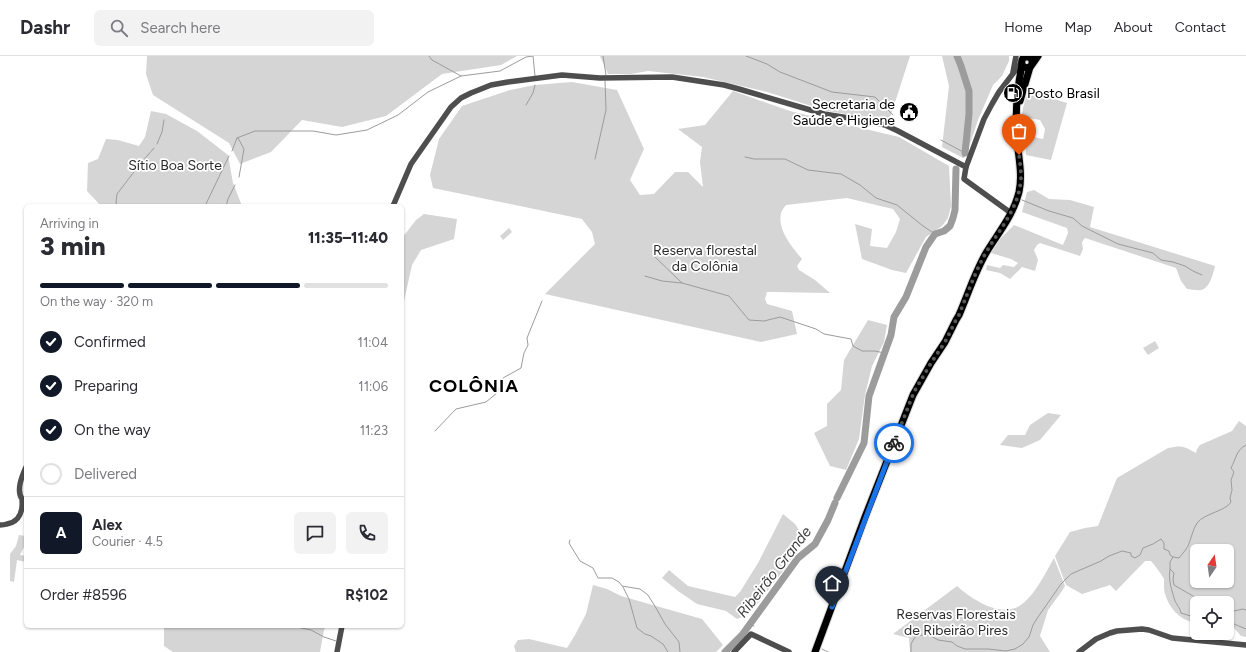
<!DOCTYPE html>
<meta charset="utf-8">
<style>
:root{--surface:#fff;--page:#f2f2f3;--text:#2b2b33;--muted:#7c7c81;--line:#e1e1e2;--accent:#111827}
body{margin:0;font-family:Figtree,sans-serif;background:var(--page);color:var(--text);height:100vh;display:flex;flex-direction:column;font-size:15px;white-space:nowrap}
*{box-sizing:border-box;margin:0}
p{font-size:13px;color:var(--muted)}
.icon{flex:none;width:22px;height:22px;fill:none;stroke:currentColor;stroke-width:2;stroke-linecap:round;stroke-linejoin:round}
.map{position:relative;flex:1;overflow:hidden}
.sheet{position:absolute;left:24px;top:148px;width:380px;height:424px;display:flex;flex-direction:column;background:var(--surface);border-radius:6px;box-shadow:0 1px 3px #0004}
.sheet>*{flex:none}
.needle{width:26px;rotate:13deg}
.buttons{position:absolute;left:1190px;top:488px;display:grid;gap:8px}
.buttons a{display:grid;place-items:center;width:44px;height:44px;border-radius:6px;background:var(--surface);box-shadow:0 1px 3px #0004;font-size:20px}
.pin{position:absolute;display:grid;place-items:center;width:34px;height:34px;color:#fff;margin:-41px -17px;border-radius:50% 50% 50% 0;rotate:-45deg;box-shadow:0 0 4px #0007}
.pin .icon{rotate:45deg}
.courier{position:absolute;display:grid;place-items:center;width:40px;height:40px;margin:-20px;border:3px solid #1a73e8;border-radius:50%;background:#fff;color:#222;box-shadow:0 1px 5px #0007}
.head em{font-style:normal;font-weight:800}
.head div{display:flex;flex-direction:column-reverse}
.head{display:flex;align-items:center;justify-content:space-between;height:68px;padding:0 16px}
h1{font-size:26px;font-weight:800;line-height:30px}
.bar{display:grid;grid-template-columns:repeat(4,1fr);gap:6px 4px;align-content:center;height:48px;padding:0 16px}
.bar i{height:5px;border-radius:3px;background:var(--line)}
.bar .on{background:var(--accent)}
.bar p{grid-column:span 4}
.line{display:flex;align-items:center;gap:10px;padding:0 16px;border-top:1px solid var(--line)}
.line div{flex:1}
.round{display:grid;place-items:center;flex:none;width:42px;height:42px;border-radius:6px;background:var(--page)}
ol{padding:0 16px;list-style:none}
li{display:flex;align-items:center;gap:12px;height:44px}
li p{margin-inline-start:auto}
li .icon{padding:4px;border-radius:50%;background:var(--accent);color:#fff;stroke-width:4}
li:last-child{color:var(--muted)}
li i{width:22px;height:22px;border:2px solid var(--line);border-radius:50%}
header{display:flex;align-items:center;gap:24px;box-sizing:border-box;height:56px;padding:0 20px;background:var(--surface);border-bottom:1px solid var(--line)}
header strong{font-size:19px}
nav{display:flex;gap:22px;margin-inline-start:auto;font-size:14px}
.search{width:280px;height:36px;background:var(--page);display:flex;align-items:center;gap:10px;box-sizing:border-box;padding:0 14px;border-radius:6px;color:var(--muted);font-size:15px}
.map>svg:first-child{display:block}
.green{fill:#d5d5d5;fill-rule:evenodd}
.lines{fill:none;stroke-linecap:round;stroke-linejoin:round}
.stream{stroke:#9c9c9c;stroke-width:1}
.river{stroke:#9c9c9c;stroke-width:7}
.major-casing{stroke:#dbdbdb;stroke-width:9}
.minor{stroke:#4e4e4e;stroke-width:5.5}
.major{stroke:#000;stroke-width:7}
.done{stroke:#595959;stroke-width:4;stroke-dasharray:0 7.2}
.route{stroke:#1a73e8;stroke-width:5}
.labels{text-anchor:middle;stroke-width:3.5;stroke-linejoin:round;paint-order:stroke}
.poi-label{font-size:14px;fill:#000;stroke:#fff;text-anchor:start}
.park-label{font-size:14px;fill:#2c2c2c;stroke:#fff}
.water-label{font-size:15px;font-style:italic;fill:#3d3d3d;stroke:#fff}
.district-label{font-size:18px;font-weight:bold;letter-spacing:1px;fill:#000;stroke:#fff}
</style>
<header>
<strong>Dashr</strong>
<div class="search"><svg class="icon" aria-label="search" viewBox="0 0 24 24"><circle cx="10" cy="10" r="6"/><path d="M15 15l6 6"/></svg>Search here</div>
<nav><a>Home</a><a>Map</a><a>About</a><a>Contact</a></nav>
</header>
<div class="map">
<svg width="1246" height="596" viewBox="0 0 1246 596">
<rect width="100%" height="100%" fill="#fff"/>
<g class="green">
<path d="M147,0h370l-16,9 -59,9 -56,42 -44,11 -40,-7 -31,32 -31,12 -11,-21 -76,-48 -7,-21z"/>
<path d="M600,0h310l-21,65 -62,-10 -60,-19 -64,-15 -55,-6 -17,3h-23z"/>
<path d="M942,0h67v5l-7,15 -9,9 -15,35 -12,36 -3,2 -21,-11 7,-61z"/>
<path d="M572,26l45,8 27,59 -14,31 10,15 14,-1 21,-22h13l15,15 -3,-25 2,-15 -24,-18 27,-4 28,-34 57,20 109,26 50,29 2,40 -3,12 -6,8 -16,11 -20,36 -14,-3 -30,-11 -7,-35 17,5 -2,17 17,2 9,-16 4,-13 -7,-10 -46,-11 -61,7c-2,2 -4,5 -5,8 -4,17 11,34 21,46l-5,7 2,4 16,10 15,13 -57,-1h-6l-2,7 2,5 25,7 5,23 -36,8 -216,-48 50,-50 -3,-12 -10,-13 -149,-31 -3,-13 9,-36 23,-33 48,-16 25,-5z"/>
<path d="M1035,37l32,10 -16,57 -25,-5 -1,-20 18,4 2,-10 -5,-9 -11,-2 -4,5 -4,-2 2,-13 4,-14z"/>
<path d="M151,55l15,3 31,17 31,24 5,28 9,23h-141l-14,-15 1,-28 10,-4 8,-20 12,1 21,6 6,-9z"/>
<path d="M1034,134l15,9 21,1 24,7 -4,20 125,39c-2,8 -5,22 -14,24 -4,1 -10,-1 -14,-1l-6,-8 -5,-13 -91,-30 -3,4 1,7 -3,7 -40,-13 -3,2 -3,5 4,10 -3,11 -13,-4 -12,12 -10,-6 -14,-3 1,-5 13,3 3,-3 11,2 4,-4 -7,-4 -20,-6 8,-13 15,-15 49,20 5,-12 -1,-5 -45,-16 5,-20z"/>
<path d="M424,158l33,5 -3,20 -33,11 -9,15 -10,45v-72l14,-18z"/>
<path d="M509,172l3,4 -9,8 -3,-4z"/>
<path d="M868,264l19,5 -3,17 -12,24 -7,29 -6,44 -13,31 -16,-4 -16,-33 13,-7v-22l14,-14 3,-30z"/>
<path d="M1155,285l4,7 -11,7 -5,-7z"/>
<path d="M1048,357l13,2 -21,25 -18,8 -22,-3 8,-10h17l5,-10z"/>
<path d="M1239,365l7,5v211l-5,-1 -6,-7 -8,-4v-22h-30v20c-18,-2 -30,-17 -33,-34 0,-3 0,-7 0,-10 -3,-6 -9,-13 -13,-18h-6l-29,30 -6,-6 -28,9 -16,-9 -11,-29 15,-24 15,-4 13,-2 19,-48 51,-30c14,-3 16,-2 28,5l1,-4 3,-4 32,-14zM1197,495h30v30h-30z"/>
<path d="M783,458l12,10 8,12 -14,27 -30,39 -12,13 -10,4 -11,-8 -29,-7 -19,-13 -16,-13 7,-8 19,16 47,11 5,-5 18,-29z"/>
<path d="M19,479l7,1v7l-6,12 6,1v6l-9,-2 -3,22 -4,-1v-27l6,-8z"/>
<path d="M1054,502l11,28 -3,5 -14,19 -8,26 10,16h-140l-1,-14 -16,-4 64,-48c14,12 37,29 58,22 16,-5 31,-36 39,-50z"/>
<path d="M593,529l14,4 14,7 81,23 21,26 -7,7h-200l-2,-6 4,-6 11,-1 38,9 8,-13 11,-21z"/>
<path d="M164,570h162l-2,4 -4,22h-147l-9,-6z"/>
</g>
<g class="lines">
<g class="stream">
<path d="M429,0l3,4 29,16 39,-5 26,-14 7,-1"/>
<path d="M533,0l2,20"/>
<path d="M603,0l3,19"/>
<path d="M746,0l21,8 13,8 52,20 43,5 18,18"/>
<path d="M526,49l7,-12 2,-8"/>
<path d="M237,82l18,-7h58l23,4 31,-5 31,-15 30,-23 33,-16"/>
<path d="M238,82l6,11 -5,28"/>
<path d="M941,84l24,13 -2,4"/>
<path d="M157,88l5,-12 2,-12"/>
<path d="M232,95l5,-13"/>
<path d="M745,101l9,2h31l23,11 33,4 19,11 16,13 21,7 26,21 12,8"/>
<path d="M595,103l11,-49 -1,-29"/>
<path d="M1022,144l27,11 24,7 9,8 36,18 35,9 8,7 12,2 12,4 8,5 9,4"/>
<path d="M117,150l-1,-4 1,-8 23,-30 14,-16"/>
<path d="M205,150l24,-50"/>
<path d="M226,150l2,-7 7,-14"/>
<path d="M654,200l28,27 47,13 20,24 15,1 16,-4 36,12 8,5 27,5 2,7 9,5h13l9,2"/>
<path d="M645,220l17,5 20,2"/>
<path d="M435,375l21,-22 30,-7 11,-9 6,-15 18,-10 3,-15 4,-8 -1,-7 15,-37"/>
<path d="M570,484l-1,3 3,5 8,13 13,7 5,10h14l7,4 3,4 18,3 8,6 8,13 9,16 14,18 1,10"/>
<path d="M1173,501l6,1c3,-4 7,-8 9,-12 3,-7 5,-17 9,-23 8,-10 29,-12 34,-21l-1,-4 2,-8 -1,-10 3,-8 -3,-4c5,-9 5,-18 15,-23"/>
<path d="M1170,513c-2,11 2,22 5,32 2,4 5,7 6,12l16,5"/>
<path d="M623,531l6,12 8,29 8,6 6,2 12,8 5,8"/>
<path d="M1227,553l7,2 9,-2 3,1"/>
<path d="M1227,565l19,8"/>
<path d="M749,569l5,1"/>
<path d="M292,570l19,4 13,7 12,4"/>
<path d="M822,593l6,3"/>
<path d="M911,596v-8l4,-7 6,-2h8l9,5 14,2 5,4 8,3h23l18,2 9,-2 8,-5 6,-7 4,-12 5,-8 23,-33 10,-10 30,-13 8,-5 13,-5 9,2v3l4,2 5,-3 3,-7 10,-4 8,-5 3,4v6l5,2 1,4 3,2 -3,5v7l4,4 -1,6 1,6 31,18"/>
</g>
<g class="river">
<path d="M957,0l4,10 8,25v23l-4,39"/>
<path d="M837,442l27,-55 5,-47 22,-61 3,-18 12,-20 20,-50 9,-13 9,-3 6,-5 3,-8 2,-8 1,-41"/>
<path d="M725,596l17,-17 56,-77 17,-14 13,-24 7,-17"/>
</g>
<defs>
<g id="major">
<path d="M1032,8v-5l-3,-2h-5c-3,3 -3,6 -1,10l5,1 3,-2 7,-10"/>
<path d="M1020,45l10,-34"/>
<path d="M815,596l50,-135 48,-122 18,-32 14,-21 11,-22 3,-5c9,-21 16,-43 27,-62 12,-20 27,-37 33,-61 4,-18 -1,-36 -2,-54 -2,-25 0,-49 5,-73"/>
</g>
</defs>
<use href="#major" class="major-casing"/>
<g class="minor">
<path d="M1013,16l3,-16"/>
<path d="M393,150l18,-42 40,-57 10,-9 10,-5 20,-8 17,-3 54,-7 38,3 72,-1 52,8 15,4 85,25 50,8 11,3 13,6 68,36"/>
<path d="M1011,157l-47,-34 2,-12 18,-48 8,-15 7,-12 22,-29"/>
<path d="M0,469c2,0 4,0 7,-1 13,-2 16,-14 15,-25 -6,-9 0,-23 4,-32"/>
<path d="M337,596l5,-26"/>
<path d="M734,596l17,-18 38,18"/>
<path d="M1079,596l17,-13 14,-6 7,-2 25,-2 7,1 23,8 74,7"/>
</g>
<use href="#major" class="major"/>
</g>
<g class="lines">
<path class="done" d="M894,387l20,-51 17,-29 14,-21 11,-22 3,-5c8,-20 15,-40 25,-59 15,-27 36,-48 37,-79 0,-7 -1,-15 -2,-22"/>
<path class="route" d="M832,551l62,-164"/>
</g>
<defs>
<symbol id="fuel-disc" viewBox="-11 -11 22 22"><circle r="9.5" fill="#000" stroke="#fff"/><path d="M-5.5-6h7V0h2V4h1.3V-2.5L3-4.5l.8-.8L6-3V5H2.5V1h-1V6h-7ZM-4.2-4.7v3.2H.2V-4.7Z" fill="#fff"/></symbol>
<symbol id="civic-disc" viewBox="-11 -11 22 22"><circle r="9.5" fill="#000" stroke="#fff"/><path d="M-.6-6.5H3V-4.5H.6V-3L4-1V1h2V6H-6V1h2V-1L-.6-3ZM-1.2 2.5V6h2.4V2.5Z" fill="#fff"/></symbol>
</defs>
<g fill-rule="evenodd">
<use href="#fuel-disc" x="1002" y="26" width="22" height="22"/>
<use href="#civic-disc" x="898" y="45" width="22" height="22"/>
</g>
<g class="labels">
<g class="poi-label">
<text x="1027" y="42">Posto Brasil</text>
<text x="895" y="53" text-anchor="end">Secretaria de<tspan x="895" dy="16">Saúde e Higiene</tspan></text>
</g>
<g class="park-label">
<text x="175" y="114">Sítio Boa Sorte</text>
<text x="705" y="199">Reserva florestal<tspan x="705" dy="16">da Colônia</tspan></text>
<text x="956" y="563">Reservas Florestais<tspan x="956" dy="16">de Ribeirão Pires</tspan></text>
</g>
<g class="water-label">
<text transform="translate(774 516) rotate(-52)" y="5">Ribeirão Grande</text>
</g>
<g class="district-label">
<text x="474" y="336">COLÔNIA</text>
</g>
</g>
</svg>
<div class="buttons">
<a><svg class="needle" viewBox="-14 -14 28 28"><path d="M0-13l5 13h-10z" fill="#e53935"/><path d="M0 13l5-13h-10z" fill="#7c7c81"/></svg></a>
<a><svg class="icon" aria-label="locate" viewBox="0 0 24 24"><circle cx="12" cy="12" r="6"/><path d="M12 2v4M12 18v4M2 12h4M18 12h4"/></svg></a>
</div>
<div class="pin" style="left:1019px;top:99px;background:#ea580c"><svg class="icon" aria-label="bag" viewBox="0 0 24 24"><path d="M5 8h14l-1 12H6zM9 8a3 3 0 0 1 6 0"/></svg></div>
<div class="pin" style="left:832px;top:551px;background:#1f2937"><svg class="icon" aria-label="home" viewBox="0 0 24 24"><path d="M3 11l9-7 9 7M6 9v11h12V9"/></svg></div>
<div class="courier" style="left:894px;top:387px"><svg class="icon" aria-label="bike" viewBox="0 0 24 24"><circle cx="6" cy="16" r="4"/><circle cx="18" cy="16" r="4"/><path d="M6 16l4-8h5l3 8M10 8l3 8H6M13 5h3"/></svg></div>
<section class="sheet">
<div class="head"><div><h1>3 min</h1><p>Arriving in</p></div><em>11:35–11:40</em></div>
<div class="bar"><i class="on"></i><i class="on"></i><i class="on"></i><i></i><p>On the way · 320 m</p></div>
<ol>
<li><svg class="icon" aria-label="check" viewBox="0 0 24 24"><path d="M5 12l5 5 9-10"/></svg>Confirmed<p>11:04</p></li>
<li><svg class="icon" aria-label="check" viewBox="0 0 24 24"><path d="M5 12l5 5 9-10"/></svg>Preparing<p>11:06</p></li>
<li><svg class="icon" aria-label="check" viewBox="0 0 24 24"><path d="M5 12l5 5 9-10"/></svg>On the way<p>11:23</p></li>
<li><i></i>Delivered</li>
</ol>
<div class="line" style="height:72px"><b class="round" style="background:var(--accent);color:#fff">A</b><div><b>Alex</b><p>Courier · 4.5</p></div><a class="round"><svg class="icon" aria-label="chat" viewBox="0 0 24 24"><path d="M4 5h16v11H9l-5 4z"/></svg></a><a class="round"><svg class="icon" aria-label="phone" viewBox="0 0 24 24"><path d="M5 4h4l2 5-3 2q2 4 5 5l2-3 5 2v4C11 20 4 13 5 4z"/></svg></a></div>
<div class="line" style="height:52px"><div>Order #8596</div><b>R$102</b></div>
</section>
</div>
